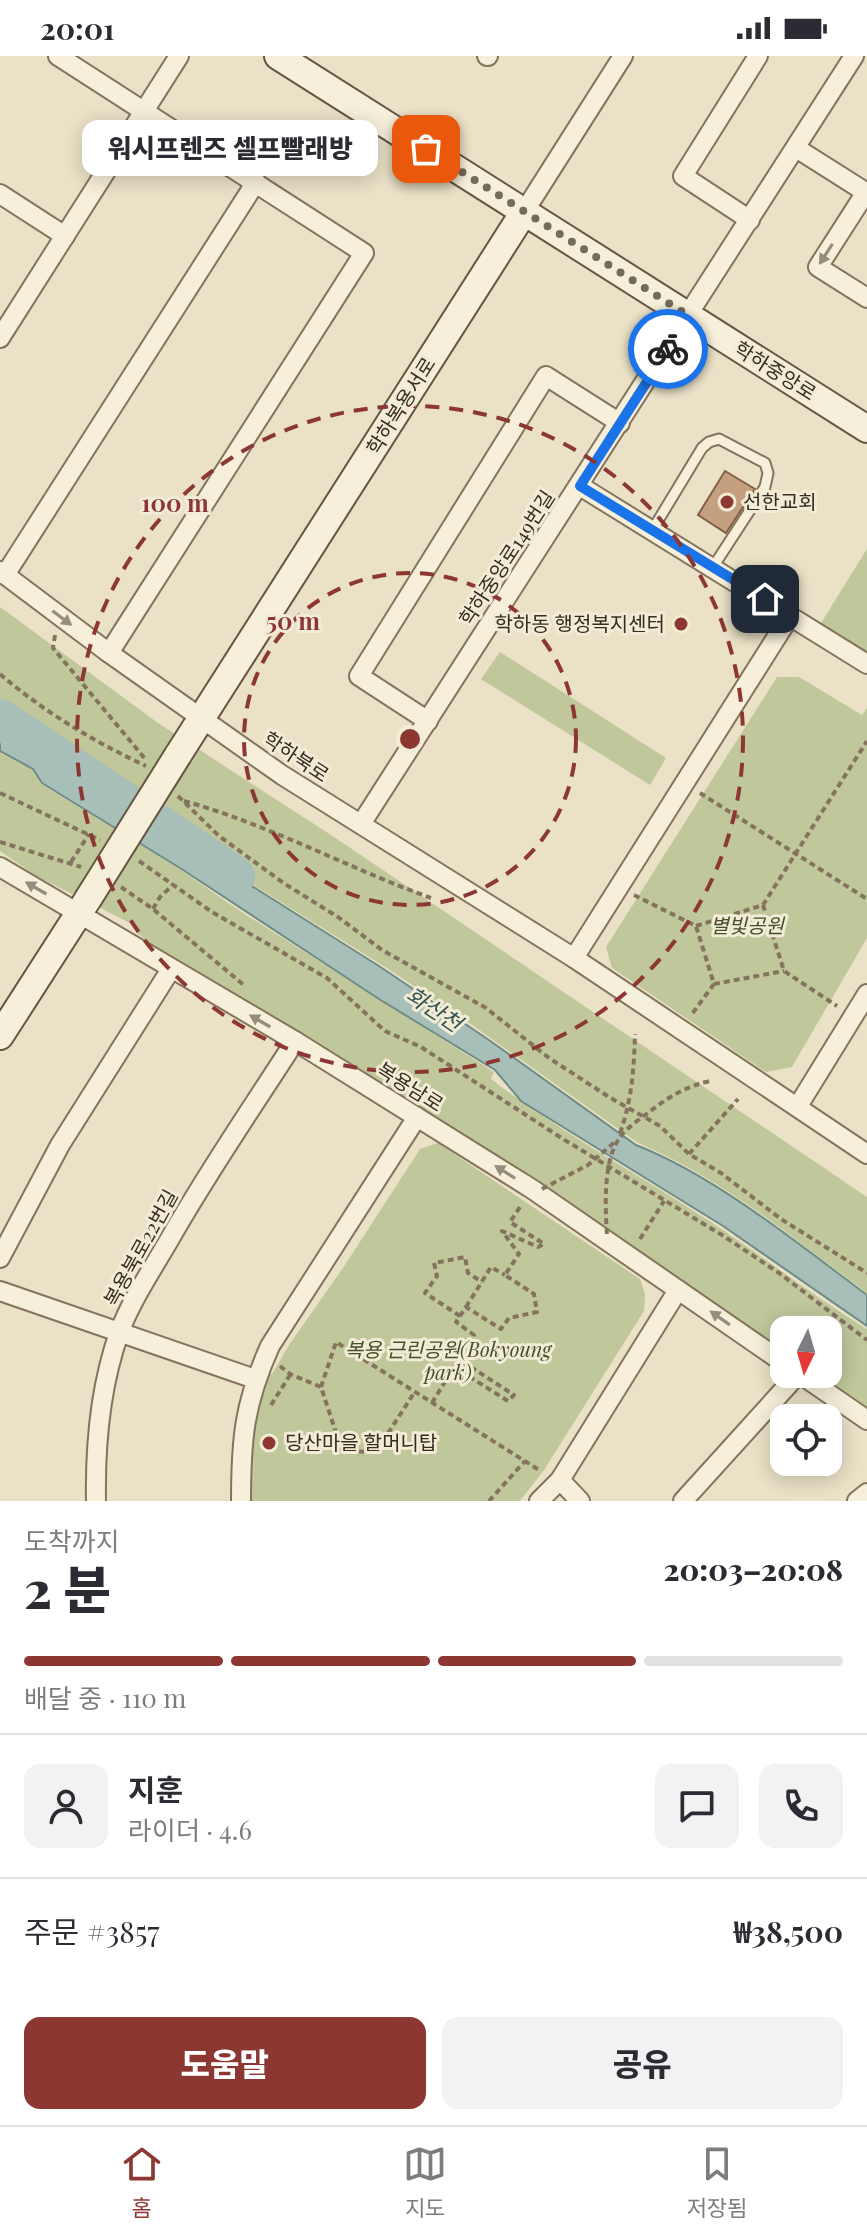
<!DOCTYPE html>
<html lang="ko">
<meta charset="utf-8">
<style>
:root{--surface:#fff;--page:#f2f2f3;--text:#2b2b33;--muted:#7c7c81;--line:#e1e1e2;--accent:#8d3733}
body{margin:0;font-family:"Playfair Display","Noto Sans KR",serif;background:var(--page);color:var(--text);height:100vh;display:flex;flex-direction:column;font-size:30px;white-space:nowrap}
*{box-sizing:border-box;margin:0}
p{font-size:26px;color:var(--muted)}
.icon{flex:none;width:44px;height:44px;fill:none;stroke:currentColor;stroke-width:2;stroke-linecap:round;stroke-linejoin:round}
.map{position:relative;height:1445px;overflow:hidden}
.details{display:flex;flex-direction:column;background:var(--surface);flex:1}
.details>*{flex:none}
.needle{width:52px;rotate:185deg}
.tools{position:absolute;left:770px;top:1260px;display:grid;gap:16px}
.tools a{display:grid;place-items:center;width:72px;height:72px;border-radius:16px;background:var(--surface);box-shadow:0 4px 20px #0003;font-size:40px}
.pin{position:absolute;display:grid;place-items:center;width:68px;height:68px;color:#fff;margin:-34px;border-radius:16px;box-shadow:0 4px 12px #0006}
.courier{position:absolute;display:grid;place-items:center;width:80px;height:80px;margin:-40px;border:6px solid #1a73e8;border-radius:50%;background:#fff;color:#222;box-shadow:0 2px 10px #0007}
.bubble{position:absolute;height:56px;border-radius:16px;background:var(--surface);box-shadow:0 4px 20px #0003;font-size:26px;font-weight:800;line-height:56px;text-align:center}
.overview em{font-style:normal;font-weight:800}
.overview div{display:flex;flex-direction:column-reverse}
.overview{display:flex;align-items:center;justify-content:space-between;height:136px;padding:0 24px}
h1{font-size:52px;font-weight:800;line-height:60px}
.bar{display:grid;grid-template-columns:repeat(4,1fr);gap:12px 8px;align-content:center;height:96px;padding:0 24px}
.bar i{height:10px;border-radius:6px;background:var(--line)}
.bar .current{background:var(--accent)}
.bar p{grid-column:span 4}
.line{display:flex;align-items:center;gap:20px;padding:0 24px;border-top:2px solid var(--line)}
.line div{flex:1}
.round{display:grid;place-items:center;flex:none;width:84px;height:84px;border-radius:16px;background:var(--page)}
.action{display:flex;gap:16px;margin-top:auto;padding:16px 24px}
.action a{flex:1;height:92px;border-radius:16px;background:var(--accent);color:#fff;font-size:32px;font-weight:800;line-height:92px;text-align:center}
.action a+a{background:var(--page);color:var(--text)}
.status{display:flex;justify-content:space-between;align-items:center;height:56px;padding:0 40px;background:var(--surface);direction:ltr}
.status svg{height:22px;fill:currentColor}
.tab-bar{display:flex;justify-content:space-around;align-items:center;height:112px;border-top:2px solid var(--line);background:var(--surface);font-size:22px;color:var(--muted)}
.tab-bar a{display:grid;justify-items:center;gap:4px}
.tab-bar .current{color:var(--accent)}
.map>svg:first-child{display:block}
.green{fill:#c0c79b}
.water{fill:#a7beb9;stroke:#6f8c86;stroke-width:2}
.lines{fill:none;stroke-linecap:round;stroke-linejoin:round}
.river{stroke:#a7beb9;stroke-width:40}
.building{fill:#c5a080;stroke:#816046;stroke-width:2}
.lane-casing{stroke:#84745e;stroke-width:13}
.street-casing{stroke:#84745e;stroke-width:22}
.secondary-casing{stroke:#665541;stroke-width:30}
.path{stroke:#84745e;stroke-width:4;stroke-dasharray:6 4;stroke-linecap:butt}
.lane{stroke:#f6efd9;stroke-width:9}
.street{stroke:#f6efd9;stroke-width:18}
.secondary{stroke:#f6efd9;stroke-width:26}
.secondary-bridge-casing{stroke:#665541;stroke-width:30;stroke-linecap:butt}
.path-bridge{stroke:#84745e;stroke-width:4;stroke-dasharray:6 4;stroke-linecap:butt}
.secondary-bridge{stroke:#f6efd9;stroke-width:26}
.oneway{fill:#968e7c}
.done{stroke:#756b5a;stroke-width:8;stroke-dasharray:0 14.4}
.route{stroke:#1a73e8;stroke-width:10}
.ring{fill:none;stroke:#8d3733;stroke-width:4;stroke-dasharray:14 10}
.poi-dot{fill:#8d3733;stroke:#f2ebd5;stroke-width:3}
.labels{text-anchor:middle;stroke-width:6;stroke-linejoin:round;paint-order:stroke}
.street-label{font-size:20px;fill:#362c20;stroke:#f2ebd5}
.poi-label{font-size:20px;fill:#362c20;stroke:#f2ebd5;text-anchor:start}
.park-label{font-size:20px;font-style:italic;fill:#445029;stroke:#f2ebd5}
.water-label{font-size:22px;font-style:italic;fill:#315453;stroke:#f2ebd5}
.centre{fill:#8d3733;stroke:#f2ebd5;stroke-width:4}
.ring-label{font-size:24px;text-anchor:middle;font-weight:bold;fill:#8d3733;stroke:#f2ebd5;stroke-width:6;stroke-linejoin:round;paint-order:stroke}
</style>
<div class="status"><b>20:01</b><svg viewBox="0 0 49 12"><path d="M0 12V9h3v3zM5 12V6h3v6zM10 12V3h3v9zM15 12V0h3v12zM26 1h20v11H26zM47 4h2v5h-2z"/></svg></div>
<div class="map">
<svg width="867" height="1445" viewBox="0 0 867 1445">
<rect width="100%" height="100%" fill="#eae1c6"/>
<g class="green">
<path d="M867,493v107l-46,-33z"/>
<path d="M0,551l158,116 176,114 533,360v96c-72,-54 -146,-115 -229,-150l-173,-123 -83,-55 -277,-172 -105,-73z"/>
<path d="M500,596l166,106 -16,27 -169,-106z"/>
<path d="M777,621h22l63,38 5,-7v230l-75,129 -26,5 -154,-104 -6,-21z"/>
<path d="M0,697l33,17 8,14 131,80 68,47 254,161 -3,7c70,54 147,95 220,143 53,35 102,74 156,107v80l-50,-35h11v-44h-44v21c-204,-141 -410,-278 -625,-401l-22,-17 -1,-7 -100,-50 -36,-25z"/>
<path d="M438,1087l202,136 5,15 -1,17 -100,159 -24,31h-275v-34l20,-94 7,1 17,-29 56,-80 75,-116z"/>
</g>
<path class="water" d="M0,665l107,74 272,171 110,74 147,105c81,32 161,98 231,150v31l-144,-100 -202,-125 -26,-31 -116,-71 -199,-131 -138,-85 -9,-14 -33,-18z"/>
<g class="lines">
<path class="river" d="M0,663l235,157"/>
</g>
<path class="building" d="M725,415l30,18 -29,44 -28,-18z"/>
<g class="lines">
<defs>
<path id="lane" d="M653,473l49,-81 7,-6 10,-3 46,24 3,10 -3,14 -52,80"/>
<g id="street">
<path d="M58,0l306,197 -255,400"/>
<path d="M487,0h1"/>
<path d="M796,92l71,45"/>
<path d="M866,136l-48,75 49,31"/>
<path d="M0,138l65,42"/>
<path d="M524,156l99,-156"/>
<path d="M750,164l-67,-44 75,-120"/>
<path d="M0,282l179,-282"/>
<path d="M580,430l287,178"/>
<path d="M0,515l109,82 173,122 292,183 293,196"/>
<path d="M5,519l251,-393"/>
<path d="M428,665l-69,-45 187,-300 74,47"/>
<path d="M361,768l493,-768"/>
<path d="M0,811l295,174 237,148 252,174"/>
<path d="M574,902l216,-342"/>
<path d="M798,1050l69,-112"/>
<path d="M0,1202l60,-113 111,-176"/>
<path d="M0,1235l255,88"/>
<path d="M800,1318l67,46"/>
<path d="M560,1424l20,21"/>
<path d="M96,1445c-1,-57 4,-114 23,-168 12,-32 32,-62 49,-91 39,-69 84,-134 127,-201"/>
<path d="M241,1445c0,-62 3,-97 29,-155l147,-229"/>
<path d="M539,1445l21,-21 118,-190"/>
<path d="M683,1445l115,-127"/>
<path d="M857,1445l10,-8"/>
</g>
<g id="secondary">
<path d="M278,0l589,373"/>
<path d="M178,699l346,-543"/>
<path d="M0,980l88,-137"/>
</g>
</defs>
<use href="#lane" class="lane-casing"/>
<use href="#street" class="street-casing"/>
<use href="#secondary" class="secondary-casing"/>
<g class="path">
<path d="M55,579l-2,13 93,112"/>
<path d="M0,618c44,38 93,67 146,92"/>
<path d="M0,737l100,47"/>
<path d="M700,737l167,106"/>
<path d="M178,740l41,40 66,48 53,33 44,33 104,58 63,50 60,39 51,29 29,28 32,19 60,46 86,54"/>
<path d="M184,745c86,24 164,67 247,97"/>
<path d="M0,786l81,25"/>
<path d="M139,805l73,51 115,66 58,53 36,16 142,92 159,96 57,38 88,67"/>
<path d="M71,806l18,-28"/>
<path d="M121,831l32,22 92,77"/>
<path d="M634,839l62,31 18,58 -22,30"/>
<path d="M763,849l21,66 53,35"/>
<path d="M153,853l7,-12 14,-13"/>
<path d="M696,870l67,-21 104,-164"/>
<path d="M714,928l70,-13"/>
<path d="M689,1098l49,-55"/>
<path d="M640,1183l24,-38"/>
<path d="M466,1251l25,-40 14,8"/>
<path d="M460,1260l-35,-23 12,-17 -3,-13 31,-6 3,16 14,9"/>
<path d="M280,1310l10,8 31,13 21,64 34,1 38,-59"/>
<path d="M321,1331l15,-45 203,128"/>
<path d="M432,1347l22,-36 54,34 6,-6 -57,-37 17,-23 -18,-13 10,-15 35,22 8,-11 28,-6 -3,-18 -29,-19 14,-21 -17,-23 36,16 6,-3 -34,-22 12,-18"/>
<path d="M271,1349l19,-30"/>
<path d="M489,1445l36,-40"/>
</g>
<use href="#lane" class="lane"/>
<use href="#street" class="street"/>
<use href="#secondary" class="secondary"/>
<defs>
<path id="secondary-bridge" d="M88,843l90,-144"/>
</defs>
<use href="#secondary-bridge" class="secondary-bridge-casing"/>
<g class="path-bridge">
<path d="M620,1077c12,-33 14,-65 15,-99"/>
<path d="M542,1133l46,-24 28,-24"/>
<path d="M607,1178c-2,-27 -4,-76 14,-98 7,-9 19,-17 28,-24 20,-15 37,-26 61,-31"/>
</g>
<use href="#secondary-bridge" class="secondary-bridge"/>
</g>
<defs><path id="oneway-solid" d="M-6-.8H1V-3.2L6.5 0L1 3.2V.8H-6Z" transform="scale(2)"/></defs>
<g class="oneway">
<use href="#oneway-solid" transform="translate(826 198) rotate(123)"/>
<use href="#oneway-solid" transform="translate(62 562) rotate(37)"/>
<use href="#oneway-solid" transform="translate(36 832) rotate(-150)"/>
<use href="#oneway-solid" transform="translate(260 965) rotate(-150)"/>
<use href="#oneway-solid" transform="translate(505 1116) rotate(-148)"/>
<use href="#oneway-solid" transform="translate(720 1262) rotate(-145)"/>
</g>
<g class="lines">
<path class="done" d="M426,93l263,167 -21,33"/>
<path class="route" d="M668,293l-88,137 185,113"/>
</g>
<g class="ring">
<circle cx="410" cy="683" r="166"/>
<circle cx="410" cy="683" r="333"/>
</g>
<g class="poi-dot">
<circle cx="727" cy="446" r="8"/>
<circle cx="681" cy="568" r="8"/>
<circle cx="269" cy="1387" r="8"/>
</g>
<g class="labels">
<g class="street-label">
<text transform="translate(775 315) rotate(32)" y="7">학하중앙로</text>
<text transform="translate(401 350) rotate(-58)" y="7">학하복용서로</text>
<text transform="translate(507 502) rotate(-57)" y="7">학하중앙로149번길</text>
<text transform="translate(296 701) rotate(33)" y="7">학하북로</text>
<text transform="translate(410 1031) rotate(32)" y="7">복용남로</text>
<text transform="translate(141 1192) rotate(-61)" y="7">복용북로22번길</text>
</g>
<g class="poi-label">
<text x="743" y="453">선한교회</text>
<text x="665" y="575" text-anchor="end">학하동 행정복지센터</text>
<text x="285" y="1394">당산마을 할머니탑</text>
</g>
<g class="park-label">
<text x="747" y="877">별빛공원</text>
<text x="448" y="1301">복용 근린공원(Bokyoung<tspan x="448" dy="23">park)</tspan></text>
</g>
<g class="water-label">
<text transform="translate(434 953) rotate(34)" y="8">화산천</text>
</g>
</g>
<circle cx="410" cy="683" r="12" class="centre"/>
<g class="ring-label">
<text x="175" y="456">100 m</text>
<text x="293" y="574">50 m</text>
</g>
</svg>
<div class="tools">
<a><svg class="needle" viewBox="-14 -14 28 28"><path d="M0-13l5 13h-10z" fill="#e53935"/><path d="M0 13l5-13h-10z" fill="#7c7c81"/></svg></a>
<a><svg class="icon" aria-label="locate" viewBox="0 0 24 24"><circle cx="12" cy="12" r="6"/><path d="M12 2v4M12 18v4M2 12h4M18 12h4"/></svg></a>
</div>
<div class="pin" style="left:426px;top:93px;background:#ea580c"><svg class="icon" aria-label="bag" viewBox="0 0 24 24"><path d="M5 8h14l-1 12H6zM9 8a3 3 0 0 1 6 0"/></svg></div>
<div class="pin" style="left:765px;top:543px;background:#1f2937"><svg class="icon" aria-label="home" viewBox="0 0 24 24"><path d="M3 11l9-7 9 7M6 9v11h12V9"/></svg></div>
<div class="courier" style="left:668px;top:293px"><svg class="icon" aria-label="bike" viewBox="0 0 24 24"><circle cx="6" cy="16" r="4"/><circle cx="18" cy="16" r="4"/><path d="M6 16l4-8h5l3 8M10 8l3 8H6M13 5h3"/></svg></div>
<div class="bubble" style="left:82px;top:64px;width:296px">워시프렌즈 셀프빨래방</div>
</div>
<section class="details">
<div class="overview"><div><h1>2 분</h1><p>도착까지</p></div><em>20:03–20:08</em></div>
<div class="bar"><i class="current"></i><i class="current"></i><i class="current"></i><i></i><p>배달 중 · 110 m</p></div>
<div class="line" style="height:144px"><a class="round"><svg class="icon" aria-label="person" viewBox="0 0 24 24"><circle cx="12" cy="8" r="4"/><path d="M4 21q1-7 8-7t8 7"/></svg></a><div><b>지훈</b><p>라이더 · 4.6</p></div><a class="round"><svg class="icon" aria-label="chat" viewBox="0 0 24 24"><path d="M4 5h16v11H9l-5 4z"/></svg></a><a class="round"><svg class="icon" aria-label="phone" viewBox="0 0 24 24"><path d="M5 4h4l2 5-3 2q2 4 5 5l2-3 5 2v4C11 20 4 13 5 4z"/></svg></a></div>
<div class="line" style="height:104px"><div>주문 #3857</div><b>₩38,500</b></div>
<div class="action"><a>도움말</a><a>공유</a></div>
</section>
<nav class="tab-bar">
<a class="current"><svg class="icon" aria-label="home" viewBox="0 0 24 24"><path d="M3 11l9-7 9 7M6 9v11h12V9"/></svg>홈</a>
<a><svg class="icon" aria-label="map" viewBox="0 0 24 24"><path d="M3 6l6-2 6 2 6-2v14l-6 2-6-2-6 2zM9 4v14M15 6v14"/></svg>지도</a>
<a><svg class="icon" aria-label="saved" viewBox="0 0 24 24"><path d="M7 4h10v16l-5-4-5 4z"/></svg>저장됨</a>
</nav>
